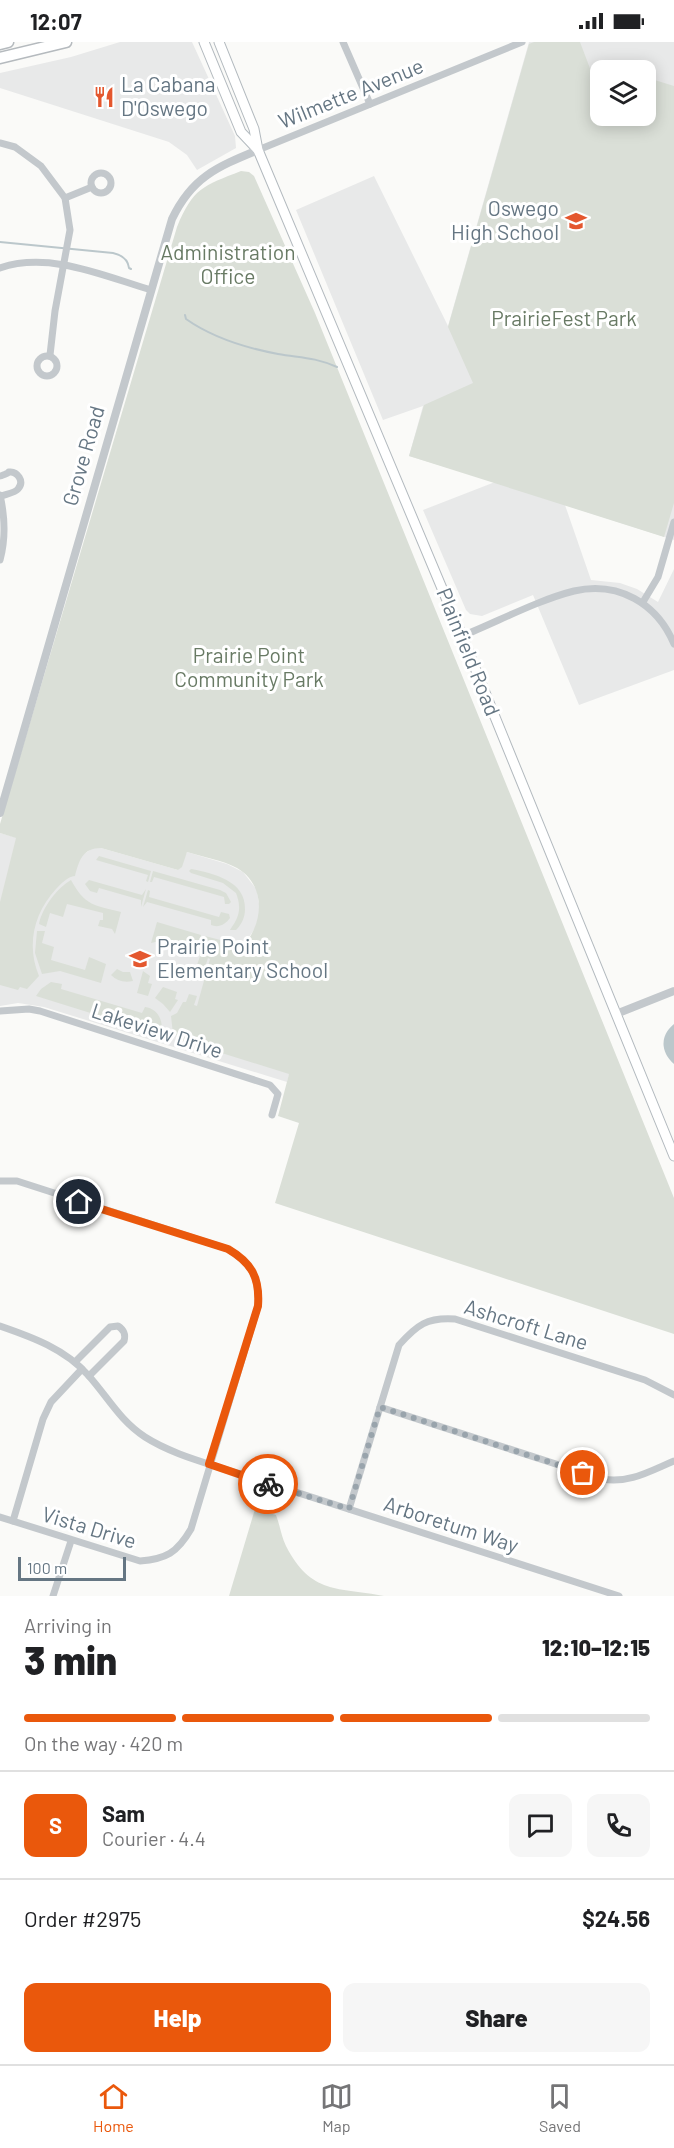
<!DOCTYPE html>
<meta charset="utf-8">
<style>
:root{--surface:#fff;--page:#f6f6f6;--text:#202124;--muted:#757577;--line:#e0e0e0;--accent:#ea580c}
body{margin:0;font-family:Barlow,sans-serif;background:var(--page);color:var(--text);height:100vh;display:flex;flex-direction:column;font-size:22px;white-space:nowrap}
*{box-sizing:border-box;margin:0}
p{font-size:20px;color:var(--muted)}
.icon{flex:none;width:33px;height:33px;fill:none;stroke:currentColor;stroke-width:2;stroke-linecap:round;stroke-linejoin:round}
.map{position:relative;height:1554px;overflow:hidden}
.side{display:flex;flex-direction:column;background:var(--surface);flex:1}
.side>*{flex:none}
.controls{position:absolute;left:590px;top:18px;display:grid;gap:12px}
.controls a{display:grid;place-items:center;width:66px;height:66px;border-radius:12px;background:var(--surface);box-shadow:0 3px 15px #0003;font-size:30px}
.scale{position:absolute;left:18px;bottom:15px;width:108px;box-sizing:border-box;padding-left:6px;border:3px solid #657683;border-top:0;font-size:16px;line-height:21px;white-space:nowrap;color:#657683;-webkit-text-stroke:4px #fff;paint-order:stroke}
.pin{position:absolute;display:grid;place-items:center;width:51px;height:51px;color:#fff;margin:-26px;border:3px solid #fff;border-radius:50%;box-shadow:0 2px 6px #0007}
.courier{position:absolute;display:grid;place-items:center;width:60px;height:60px;margin:-30px;border:4px solid #ea580c;border-radius:50%;background:#fff;color:#222;box-shadow:0 2px 8px #0007}
.head em{font-style:normal;font-weight:800}
.head div{display:flex;flex-direction:column-reverse}
.head{display:flex;align-items:center;justify-content:space-between;height:102px;padding:0 24px}
h1{font-size:39px;font-weight:800;line-height:45px}
.bar{display:grid;grid-template-columns:repeat(4,1fr);gap:9px 6px;align-content:center;height:72px;padding:0 24px}
.bar i{height:8px;border-radius:4px;background:var(--line)}
.bar .on{background:var(--accent)}
.bar p{grid-column:span 4}
.line{display:flex;align-items:center;gap:15px;padding:0 24px;border-top:2px solid var(--line)}
.line div{flex:1}
.round{display:grid;place-items:center;flex:none;width:63px;height:63px;border-radius:12px;background:var(--page)}
.action{display:flex;gap:12px;margin-top:auto;padding:12px 24px}
.action a{flex:1;height:69px;border-radius:12px;background:var(--accent);color:#fff;font-size:24px;font-weight:800;line-height:69px;text-align:center}
.action a+a{background:var(--page);color:var(--text)}
.status{display:flex;justify-content:space-between;align-items:center;height:42px;padding:0 30px;background:var(--surface);direction:ltr}
.status svg{height:16px;fill:currentColor}
.tab-bar{display:flex;justify-content:space-around;align-items:center;height:84px;border-top:2px solid var(--line);background:var(--surface);font-size:16px;color:var(--muted)}
.tab-bar a{display:grid;justify-items:center;gap:3px}
.tab-bar .on{color:var(--accent)}
.map>svg:first-child{display:block}
.built{fill:#e8e9e9;fill-rule:evenodd}
.green{fill:#dadfd7}
.water{fill:#bbc7cb}
.lines{fill:none;stroke-linecap:round;stroke-linejoin:round}
.stream{stroke:#bbc7cb;stroke-width:2}
.secondary-casing{stroke:#b3babf;stroke-width:11}
.primary-casing{stroke:#b5babe;stroke-width:13}
.minor{stroke:#c3c8cc;stroke-width:7}
.tertiary{stroke:#c3c8cc;stroke-width:8}
.secondary{stroke:#fff;stroke-width:9}
.primary{stroke:#fff;stroke-width:10}
.done{stroke:#99a4ac;stroke-width:6;stroke-dasharray:0 10.8}
.route{stroke:#ea580c;stroke-width:8}
.labels{text-anchor:middle;stroke-width:6;stroke-linejoin:round;paint-order:stroke}
.poi-label{font-size:21px;fill:#657683;stroke:#fff;text-anchor:start}
.street-label{font-size:21px;fill:#657683;stroke:#fff}
.park-label{font-size:21px;fill:#687a64;stroke:#fff}
</style>
<div class="status"><b>12:07</b><svg viewBox="0 0 49 12"><path d="M0 12V9h3v3zM5 12V6h3v6zM10 12V3h3v9zM15 12V0h3v12zM26 1h20v11H26zM47 4h2v5h-2z"/></svg></div>
<div class="map">
<svg width="674" height="1554" viewBox="0 0 674 1554">
<rect width="100%" height="100%" fill="#fafaf8"/>
<g class="built">
<path d="M120,0h72l43,94 1,12 -39,22 -10,-15 -18,-13 -169,-54v-15l71,-16z"/>
<path d="M529,0h145v498l-109,-35 26,75 29,3 17,6 21,13 16,-33v101l-95,35 -46,-110 -51,21 -12,-2 -4,-4 -43,-100 72,-28 -86,-26 14,-50 -40,14 -87,-210 78,-34 74,150zM600,28h45v46h-45z"/>
<path d="M0,791l81,23 12,-8h8l77,22 9,-18 40,12 16,8 14,18 3,21 -4,16 -14,20 77,24 -32,111 -243,-75 -26,-4 -18,3z"/>
</g>
<g class="green">
<path d="M534,0h46l11,29h9v45h45v-39l29,9v417l-10,34 -255,-81 15,-51 49,-22 -25,-56 81,-283z"/>
<path d="M241,129l8,1 5,4 61,137 359,885v136l-399,-131 24,-80 -21,-7 11,-42 -109,-34 1,-3 -8,-3 -2,-18 6,-3 6,-11h3l3,-8 8,2 -3,9 3,1 13,-47 -2,-1 -3,9 -8,-2 3,-9h2l-2,-5 5,-15 27,7 7,-2 5,4c20,-23 22,-60 -7,-77 -15,-8 -34,-11 -50,-16l-5,15 -4,3 -77,-22c-18,0 -22,12 -26,28 -8,1 -13,7 -19,13 -22,24 -30,56 -17,87l-12,13 -7,-2 -2,3 -18,-5v-83l16,-64 -16,-5v-9l177,-597c16,-39 26,-41 64,-56z"/>
<path d="M99,814l52,15 -3,11 -2,-1 2,-6 -52,-15z"/>
<path d="M191,827c22,4 55,12 54,40 0,8 -3,15 -9,21h-6c9,-13 12,-21 6,-37l-13,-10 -32,-10 -2,-2z"/>
<path d="M153,829l67,19 6,3 5,9 -2,2h-4l-1,-7 -70,-20 -2,5h-2z"/>
<path d="M71,838c14,26 23,25 50,32l-6,22 -3,-5 -14,-3 2,-6h3v-7l-36,-9 -4,13 -13,-4 -4,14 -7,-3c3,-16 18,-36 32,-44z"/>
<path d="M89,838l53,15 4,-6 -5,18v-7l-42,-12 -2,5 -7,-2 -5,-7z"/>
<path d="M148,848l2,1 -1,6 70,20 2,-5 8,2 1,4c-5,7 -12,10 -19,7v-5l-64,-18 -4,5z"/>
<path d="M157,880l44,13 -5,16 -36,-10 -9,2z"/>
<path d="M37,889h8l-3,12 12,4 -3,13 34,10 4,-13 17,7 -5,19 -41,-12 -18,3 -7,-21z"/>
<path d="M117,927l6,3h7l3,9c-9,2 -16,0 -22,-6z"/>
<path d="M143,929l7,5 -2,7 4,1 -4,12 -11,-3z"/>
<path d="M51,940l11,2 -1,5 81,24 3,-6c14,2 19,15 16,28l-125,-39 5,-7z"/>
<path d="M163,945l14,5 -2,7 3,1 -8,12 -7,-8 -8,-6z"/>
<path d="M255,1467l21,6c4,10 5,21 10,31 25,49 52,41 98,50h-155z"/>
</g>
<path class="water" d="M674,982v40c-14,-12 -14,-29 0,-40z"/>
<g class="lines">
<g class="stream">
<path d="M0,200l113,11c9,2 15,7 16,15l2,1"/>
<path d="M185,273l1,4c27,19 60,29 92,35 24,4 36,3 59,13"/>
</g>
<defs>
<g id="secondary">
<path d="M204,0l37,90 16,17"/>
<path d="M219,0l35,87 4,21 204,486 212,520"/>
</g>
<g id="primary">
<path d="M0,2l8,-2"/>
<path d="M0,16l66,-16"/>
</g>
</defs>
<use href="#secondary" class="secondary-casing"/>
<use href="#primary" class="primary-casing"/>
<g class="minor">
<path d="M343,0l27,62"/>
<path d="M0,101l15,4 26,19 24,32 5,32 -15,81 -5,44"/>
<path d="M258,108l264,-108"/>
<circle cx="101" cy="141" r="10"/>
<path d="M65,156l27,-11"/>
<path d="M0,226c49,-17 104,8 151,22"/>
<circle cx="47" cy="324" r="10"/>
<path d="M0,434c1,0 9,-3 9,-4 8,-1 16,9 9,17 -3,4 -12,5 -17,7"/>
<path d="M0,453c5,22 6,43 0,65"/>
<path d="M643,560l15,-25 16,-55"/>
<path d="M462,594c35,-14 76,-36 112,-45 44,-10 83,12 100,53"/>
<path d="M0,969l29,-2 11,2 230,74 8,9 -6,21"/>
<path d="M0,1139h17l211,68c24,15 32,29 30,57l-67,223c-14,24 -25,30 -51,32l-140,-44"/>
<path d="M0,1284c32,11 65,23 88,49 19,21 32,46 57,62 22,14 48,22 73,30l401,129"/>
<path d="M75,1320l35,-35 8,-1c6,4 8,8 6,15l-35,35"/>
<path d="M380,1365l222,72c27,5 48,-8 72,-18"/>
<path d="M349,1467l50,-164c18,-20 28,-28 56,-26l190,61 29,15"/>
<path d="M13,1479l30,-102 8,-17 31,-33"/>
<path d="M53,1554l18,-55"/>
</g>
<g class="tertiary">
<path d="M0,771l172,-594c20,-42 45,-52 86,-69"/>
<path d="M616,972l58,-23"/>
</g>
<use href="#secondary" class="secondary"/>
<use href="#primary" class="primary"/>
</g>
<g class="lines">
<path class="done" d="M268,1442l81,25 31,-102 203,66"/>
<path class="route" d="M79,1160l149,47c24,14 32,29 30,57l-49,158 59,20"/>
</g>
<defs>
<symbol id="restaurant-bare" viewBox="-9 -9 18 18"><path d="M-5-6h1v4h1v-4h1v4h1v-4h1v5L-1.5 .5V6h-2V.5L-5-1ZM5-6V6H3V1.5H1.5Q1.5-4 5-6Z" fill="#e4572e" stroke="#fff" stroke-width="2.5" paint-order="stroke"/></symbol>
<symbol id="school-bare" viewBox="-9 -9 18 18"><path d="M0-5L7-2L0 1L-7-2ZM-4 1L0 2.5L4 1V4Q0 6-4 4Z" fill="#e4572e" stroke="#fff" stroke-width="2.5" paint-order="stroke"/></symbol>
</defs>
<g fill-rule="evenodd">
<use href="#restaurant-bare" x="89" y="40" width="30" height="30"/>
<use href="#school-bare" x="561" y="164" width="30" height="30"/>
<use href="#school-bare" x="125" y="902" width="30" height="30"/>
</g>
<g class="labels">
<g class="poi-label">
<text x="121" y="50">La Cabana<tspan x="121" dy="24">D'Oswego</tspan></text>
<text x="559" y="174" text-anchor="end">Oswego<tspan x="559" dy="24">High School</tspan></text>
<text x="157" y="912">Prairie Point<tspan x="157" dy="24">Elementary School</tspan></text>
</g>
<g class="street-label">
<text transform="translate(351 52) rotate(-22)" y="7">Wilmette Avenue</text>
<text transform="translate(84 414) rotate(-74)" y="7">Grove Road</text>
<text transform="translate(468 610) rotate(68)" y="7">Plainfield Road</text>
<text transform="translate(157 989) rotate(18)" y="7">Lakeview Drive</text>
<text transform="translate(526 1283) rotate(17)" y="7">Ashcroft Lane</text>
<text transform="translate(451 1483) rotate(18)" y="7">Arboretum Way</text>
<text transform="translate(89 1486) rotate(17)" y="7">Vista Drive</text>
</g>
<g class="park-label">
<text x="228" y="218">Administration<tspan x="228" dy="24">Office</tspan></text>
<text x="564" y="284">PrairieFest Park</text>
<text x="249" y="621">Prairie Point<tspan x="249" dy="24">Community Park</tspan></text>
</g>
</g>
</svg>
<div class="controls">
<a><svg class="icon" aria-label="layers" viewBox="0 0 24 24"><path d="M12 4l9 5-9 5-9-5zM3 14l9 5 9-5"/></svg></a>
</div>
<div class="scale">100 m</div>
<div class="pin" style="left:583px;top:1431px;background:#ea580c"><svg class="icon" aria-label="bag" viewBox="0 0 24 24"><path d="M5 8h14l-1 12H6zM9 8a3 3 0 0 1 6 0"/></svg></div>
<div class="pin" style="left:79px;top:1160px;background:#1f2937"><svg class="icon" aria-label="home" viewBox="0 0 24 24"><path d="M3 11l9-7 9 7M6 9v11h12V9"/></svg></div>
<div class="courier" style="left:268px;top:1442px"><svg class="icon" aria-label="bike" viewBox="0 0 24 24"><circle cx="6" cy="16" r="4"/><circle cx="18" cy="16" r="4"/><path d="M6 16l4-8h5l3 8M10 8l3 8H6M13 5h3"/></svg></div>
</div>
<section class="side">
<div class="head"><div><h1>3 min</h1><p>Arriving in</p></div><em>12:10–12:15</em></div>
<div class="bar"><i class="on"></i><i class="on"></i><i class="on"></i><i></i><p>On the way · 420 m</p></div>
<div class="line" style="height:108px"><b class="round" style="background:var(--accent);color:#fff">S</b><div><b>Sam</b><p>Courier · 4.4</p></div><a class="round"><svg class="icon" aria-label="chat" viewBox="0 0 24 24"><path d="M4 5h16v11H9l-5 4z"/></svg></a><a class="round"><svg class="icon" aria-label="phone" viewBox="0 0 24 24"><path d="M5 4h4l2 5-3 2q2 4 5 5l2-3 5 2v4C11 20 4 13 5 4z"/></svg></a></div>
<div class="line" style="height:78px"><div>Order #2975</div><b>$24.56</b></div>
<div class="action"><a>Help</a><a>Share</a></div>
</section>
<nav class="tab-bar">
<a class="on"><svg class="icon" aria-label="home" viewBox="0 0 24 24"><path d="M3 11l9-7 9 7M6 9v11h12V9"/></svg>Home</a>
<a><svg class="icon" aria-label="map" viewBox="0 0 24 24"><path d="M3 6l6-2 6 2 6-2v14l-6 2-6-2-6 2zM9 4v14M15 6v14"/></svg>Map</a>
<a><svg class="icon" aria-label="saved" viewBox="0 0 24 24"><path d="M7 4h10v16l-5-4-5 4z"/></svg>Saved</a>
</nav>
